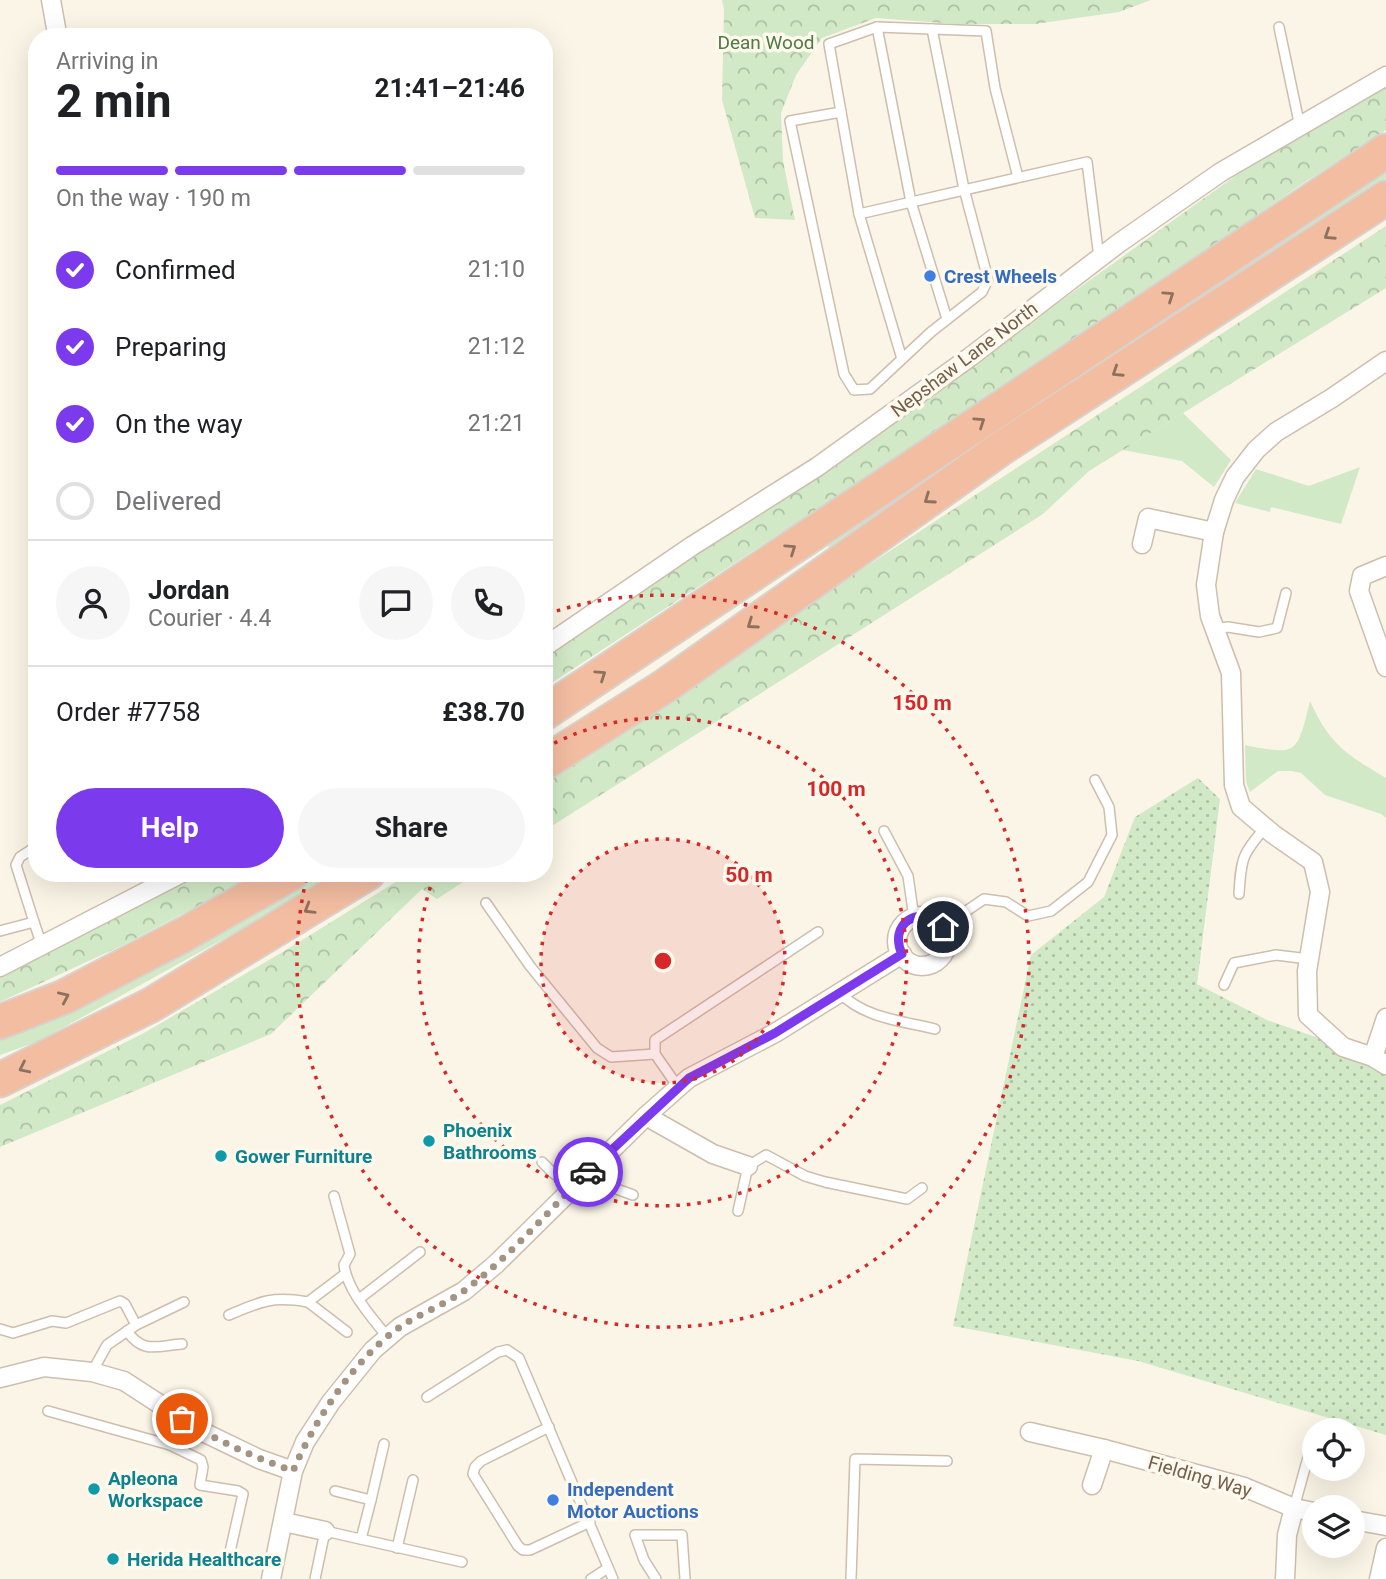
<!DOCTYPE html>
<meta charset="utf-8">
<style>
:root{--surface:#fff;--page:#f6f6f6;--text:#202124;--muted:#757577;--line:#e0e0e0;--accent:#7c3aed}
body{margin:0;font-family:Roboto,sans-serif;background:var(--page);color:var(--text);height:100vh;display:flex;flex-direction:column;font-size:26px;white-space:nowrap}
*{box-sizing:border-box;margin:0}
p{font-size:23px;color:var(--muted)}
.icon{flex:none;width:38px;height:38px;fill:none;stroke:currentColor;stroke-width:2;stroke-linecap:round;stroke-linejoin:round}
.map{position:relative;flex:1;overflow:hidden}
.sheet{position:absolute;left:28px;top:28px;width:525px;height:854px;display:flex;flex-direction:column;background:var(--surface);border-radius:28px;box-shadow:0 7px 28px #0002}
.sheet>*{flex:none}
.tools{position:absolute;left:1302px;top:1418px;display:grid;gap:14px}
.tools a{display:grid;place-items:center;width:63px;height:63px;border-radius:50%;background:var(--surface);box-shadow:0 7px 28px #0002;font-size:35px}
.pin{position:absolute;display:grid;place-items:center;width:60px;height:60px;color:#fff;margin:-30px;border:4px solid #fff;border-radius:50%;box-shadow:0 2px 7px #0007}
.courier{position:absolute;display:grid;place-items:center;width:70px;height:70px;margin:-35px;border:5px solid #7c3aed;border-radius:50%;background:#fff;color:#222;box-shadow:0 2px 9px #0007}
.head em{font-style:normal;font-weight:700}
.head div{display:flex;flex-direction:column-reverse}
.head{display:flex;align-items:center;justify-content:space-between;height:119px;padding:0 28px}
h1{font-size:46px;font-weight:700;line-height:52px}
.bar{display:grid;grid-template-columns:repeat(4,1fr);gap:10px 7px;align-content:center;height:84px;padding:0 28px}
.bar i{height:9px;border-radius:5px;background:var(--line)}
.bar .active{background:var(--accent)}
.bar p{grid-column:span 4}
.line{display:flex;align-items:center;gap:18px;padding:0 28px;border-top:2px solid var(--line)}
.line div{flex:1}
.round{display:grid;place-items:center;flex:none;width:74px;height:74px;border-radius:37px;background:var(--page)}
ol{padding:0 28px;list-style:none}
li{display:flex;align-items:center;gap:21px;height:77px}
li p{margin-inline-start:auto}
li .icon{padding:7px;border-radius:50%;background:var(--accent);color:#fff;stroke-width:4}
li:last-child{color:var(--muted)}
li i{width:38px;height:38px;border:4px solid var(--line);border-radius:50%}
.action{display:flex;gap:14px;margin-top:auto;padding:14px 28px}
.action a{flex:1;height:80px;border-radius:42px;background:var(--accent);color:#fff;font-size:28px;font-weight:700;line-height:80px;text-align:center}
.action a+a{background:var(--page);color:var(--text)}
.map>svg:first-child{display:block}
.green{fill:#d1e9c6}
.forest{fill:url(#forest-crowns)}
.park{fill:url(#park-dots)}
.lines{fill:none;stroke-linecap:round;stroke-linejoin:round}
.lane-casing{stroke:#cdbead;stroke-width:12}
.street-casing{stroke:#cdbead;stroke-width:21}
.highway-casing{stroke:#d8d2cd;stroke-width:37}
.lane{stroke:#fff;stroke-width:9}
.street{stroke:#fff;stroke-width:18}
.highway{stroke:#f3bda1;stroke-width:33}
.oneway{stroke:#8d715d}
.done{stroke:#a39382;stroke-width:7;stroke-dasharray:0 12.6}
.route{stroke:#7c3aed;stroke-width:9}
.ring{fill:none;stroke:#d62828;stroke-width:3.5;stroke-dasharray:3.5 7}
.shop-dot{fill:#3f7fe0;stroke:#fef9ed;stroke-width:2.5}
.culture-dot{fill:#0f9aa8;stroke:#fef9ed;stroke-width:2.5}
.labels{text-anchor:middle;stroke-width:7;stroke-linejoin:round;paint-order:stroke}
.park-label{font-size:19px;fill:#507944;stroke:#fef9ed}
.shop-label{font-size:19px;font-weight:bold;fill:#366cbe;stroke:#fef9ed;text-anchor:start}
.street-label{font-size:19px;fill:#745e4c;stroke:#fef9ed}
.culture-label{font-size:19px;font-weight:bold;fill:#0d838f;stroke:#fef9ed;text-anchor:start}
.centre{fill:#d62828;stroke:#fef9ed;stroke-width:3.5}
.ring-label{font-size:21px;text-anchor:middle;font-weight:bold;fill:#d62828;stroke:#fef9ed;stroke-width:7;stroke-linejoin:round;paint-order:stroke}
</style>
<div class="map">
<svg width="1386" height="1579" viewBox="0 0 1386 1579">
<defs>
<pattern id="forest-crowns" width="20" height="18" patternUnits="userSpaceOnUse" patternTransform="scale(1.75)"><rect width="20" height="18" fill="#d1e9c6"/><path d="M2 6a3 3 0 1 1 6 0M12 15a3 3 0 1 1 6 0" fill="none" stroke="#aec0a3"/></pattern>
<pattern id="park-dots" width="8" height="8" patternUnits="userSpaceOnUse" patternTransform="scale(1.75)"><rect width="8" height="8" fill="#d1e9c6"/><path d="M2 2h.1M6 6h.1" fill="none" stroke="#aec0a3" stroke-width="1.8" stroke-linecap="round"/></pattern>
</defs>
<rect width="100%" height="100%" fill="#fbf5e7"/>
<g class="green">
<path d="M1386,171v8l-557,369 -3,-7z"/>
<path d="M1183,413l48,47 -17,27 -32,-26 -59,-11z"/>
<path d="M1360,467l-19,57 -70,-17 -1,5 -35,-9 21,-34 53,17z"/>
<path d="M1310,701c20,44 36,53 76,77v40l-5,-4 -56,-19 -24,-22 -10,-2h-13l-28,21 -4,-10 -1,-37c53,11 52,9 65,-44z"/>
<path d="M321,873h12l-48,32 -246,136 -39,14v-17l28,-11 251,-128z"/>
</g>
<g class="forest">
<path d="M722,0h429l-32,12 -84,12h-79l-80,-6 -54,20 -26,37 -15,38 2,48 12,59 -40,-2 -33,-118 2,-90z"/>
<path d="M1386,87v43l-87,56 -119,83 -221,147 -415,272v-31l341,-230 357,-256z"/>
<path d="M1386,226v62l-297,183 -46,43 -499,317v-49l103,-72z"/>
<path d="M203,873h58l-140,73 -121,56v-26z"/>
<path d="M410,873h67l-40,26 -15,-10 -151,145 -271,113v-42l144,-72 147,-86z"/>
</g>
<path class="park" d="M1198,778l22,21 -23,185 70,36 106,37 13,8v370l-248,-74 -185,-35 78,-371 73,-58 31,-80z"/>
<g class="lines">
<defs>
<g id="lane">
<path d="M877,27l34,175 36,117"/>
<path d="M1279,27l21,100"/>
<path d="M841,112l-51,9 54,253 10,16 16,-1 61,-57 51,-40 6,-13 -24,-90 -32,-160"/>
<path d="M859,214l228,-52 12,96"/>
<path d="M902,359l-43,-145 -30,-170 48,-17 109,4 9,57 23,89"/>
<path d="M1215,629l13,-2 31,5 18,-4 9,-35"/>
<path d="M884,831l24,45 6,42"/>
<path d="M1239,894c2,-35 3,-40 26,-66"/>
<path d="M486,903l44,63 67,82 14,9 44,-3"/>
<path d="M34,922l8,24"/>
<path d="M943,927l41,-28 22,3 22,14 23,-5 37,-29 24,-47 -3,-28 -14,-27"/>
<path d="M0,931l34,-9 -18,-57 4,-8 17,-11"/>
<path d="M1224,985l10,-22 42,-8 33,4"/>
<path d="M840,993c24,25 62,28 95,36"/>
<path d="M678,1087l-23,-33v-14l163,-108"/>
<path d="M542,1162l11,11 20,15"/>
<path d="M584,1177l49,18"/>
<path d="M334,1196l16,58 -6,11c4,27 27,51 44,73"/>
<path d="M738,1211l10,-45 18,-11 39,21 20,6 82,17 15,-11"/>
<path d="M359,1299l61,-47"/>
<path d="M308,1302l39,30"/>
<path d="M229,1315c32,-14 44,-19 79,-13l37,-28"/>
<path d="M0,1329l13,4 39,-12 14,2 54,-22 5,3 11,21"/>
<path d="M127,1331c16,23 29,15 55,13"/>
<path d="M92,1372l15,-27 29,-20 48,-23"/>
<path d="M427,1397l71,-45 9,-2 12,8 94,221"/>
<path d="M48,1411l122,34 12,-26"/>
<path d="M549,1427l-68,34 -6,6 -2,7 45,72 5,4h7l60,-28"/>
<path d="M170,1445l31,15 2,7 -3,18 38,6 5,3 -14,62"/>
<path d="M335,1491l36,9 -10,39"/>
<path d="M371,1500l13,-56"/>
<path d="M1294,1508l16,-58"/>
<path d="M397,1548l16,-68"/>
<path d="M315,1579l10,-48 137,31"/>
<path d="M591,1579l17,-11"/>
<path d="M656,1579l-12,-19 -9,-25h47l3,44"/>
<path d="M851,1579l4,-120 92,2"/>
</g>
<g id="street">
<path d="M51,0l5,28"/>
<path d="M1386,361l-54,37 -56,34 -20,18 -21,27 -11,23 -10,32 -8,53 4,31 21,57 3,112 7,22 32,27 40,28 7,30 -13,79 1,44 35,32 30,10 13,8"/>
<path d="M1142,544l6,-26 66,14"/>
<path d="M1386,566l-24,10 -3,15 27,76"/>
<path d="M544,647l148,-101 125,-79 153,-110 149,-114 102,-71 165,-96"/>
<circle cx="922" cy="941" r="25"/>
<path d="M0,967l182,-94"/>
<path d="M1373,1057l13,-39"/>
<path d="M646,1116l67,38 35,12"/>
<path d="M0,1378l44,-11 48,5 32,9 77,50 58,28 34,12"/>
<path d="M1030,1432l74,17 140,38 50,21 -7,27 -2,44"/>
<path d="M1092,1485l12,-36"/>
<path d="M1294,1508l20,4"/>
<path d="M1353,1520l33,6"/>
<path d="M284,1522l41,9"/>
<path d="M271,1579l22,-108 12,-29 26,-40 42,-52 27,-23 64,-36 32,-27 150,-148 43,-38 86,-45 127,-79"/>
<path d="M1379,1579l7,-31"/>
</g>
<g id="highway">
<path d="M544,713l842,-562"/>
<path d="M544,763l121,-77 338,-239 383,-249"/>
<path d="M0,1022l64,-25 121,-63 107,-61"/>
<path d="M0,1080l151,-75 217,-132"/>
</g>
</defs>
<use href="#lane" class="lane-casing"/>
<use href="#street" class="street-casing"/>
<use href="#highway" class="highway-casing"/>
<use href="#lane" class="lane"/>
<use href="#street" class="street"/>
<use href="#highway" class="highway"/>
</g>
<defs><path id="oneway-chevron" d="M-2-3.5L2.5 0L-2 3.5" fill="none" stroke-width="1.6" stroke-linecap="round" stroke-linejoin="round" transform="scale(1.75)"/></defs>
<g class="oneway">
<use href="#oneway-chevron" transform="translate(1329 235) rotate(147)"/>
<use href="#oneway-chevron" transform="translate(1169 296) rotate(-34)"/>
<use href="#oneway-chevron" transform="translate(1117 372) rotate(147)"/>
<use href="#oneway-chevron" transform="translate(980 422) rotate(-34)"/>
<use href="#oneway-chevron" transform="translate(929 499) rotate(145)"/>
<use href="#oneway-chevron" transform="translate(791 549) rotate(-34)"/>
<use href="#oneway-chevron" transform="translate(752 624) rotate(145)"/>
<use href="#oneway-chevron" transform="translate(601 675) rotate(-34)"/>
<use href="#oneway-chevron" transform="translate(309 909) rotate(149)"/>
<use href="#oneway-chevron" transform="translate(64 997) rotate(-24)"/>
<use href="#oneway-chevron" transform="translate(24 1068) rotate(154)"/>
</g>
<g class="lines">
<path class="done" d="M182,1419c35,22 72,38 111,52 21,-50 62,-113 107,-144 20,-14 45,-22 65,-37 45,-33 83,-79 123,-118"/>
<path class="route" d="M588,1172l101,-94 86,-45 127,-79c-14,-30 17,-51 41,-27"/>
</g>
<circle cx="663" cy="961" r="122" fill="#d62828" fill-opacity=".12"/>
<g class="ring">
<circle cx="663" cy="961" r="122"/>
<path d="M545 748A244 244 0 1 1 435 874"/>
<path d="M547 614A366 366 0 1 1 307 876"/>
</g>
<g class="shop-dot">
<circle cx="930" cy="276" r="7"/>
<circle cx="553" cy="1500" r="7"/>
</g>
<g class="culture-dot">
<circle cx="429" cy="1141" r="7"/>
<circle cx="221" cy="1156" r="7"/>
<circle cx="94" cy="1489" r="7"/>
<circle cx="113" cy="1559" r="7"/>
</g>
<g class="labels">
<g class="park-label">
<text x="766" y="49">Dean Wood</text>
</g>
<g class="shop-label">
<text x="944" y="283">Crest Wheels</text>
<text x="567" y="1496">Independent<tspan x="567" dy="22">Motor Auctions</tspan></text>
</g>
<g class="street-label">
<text transform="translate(964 359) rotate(-37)" y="7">Nepshaw Lane North</text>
<text transform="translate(1200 1476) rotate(16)" y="7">Fielding Way</text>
</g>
<g class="culture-label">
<text x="443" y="1137">Phoenix<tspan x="443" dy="22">Bathrooms</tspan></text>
<text x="235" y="1163">Gower Furniture</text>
<text x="108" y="1485">Apleona<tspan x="108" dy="22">Workspace</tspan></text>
<text x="127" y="1566">Herida Healthcare</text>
</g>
</g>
<circle cx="663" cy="961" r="10" class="centre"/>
<g class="ring-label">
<text x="922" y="710">150 m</text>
<text x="836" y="796">100 m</text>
<text x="749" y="882">50 m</text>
</g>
</svg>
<div class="tools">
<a><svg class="icon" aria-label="locate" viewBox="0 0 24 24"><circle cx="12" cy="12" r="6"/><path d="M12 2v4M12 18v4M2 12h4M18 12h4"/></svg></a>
<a><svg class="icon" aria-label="layers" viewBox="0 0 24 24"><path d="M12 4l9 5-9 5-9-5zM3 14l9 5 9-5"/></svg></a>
</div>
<div class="pin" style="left:182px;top:1419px;background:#ea580c"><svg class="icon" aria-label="bag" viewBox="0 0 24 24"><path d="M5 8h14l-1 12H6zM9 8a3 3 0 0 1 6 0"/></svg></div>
<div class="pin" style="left:943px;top:927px;background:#1f2937"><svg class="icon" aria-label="home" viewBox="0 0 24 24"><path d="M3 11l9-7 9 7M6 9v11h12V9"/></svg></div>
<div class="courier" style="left:588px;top:1172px"><svg class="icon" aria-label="car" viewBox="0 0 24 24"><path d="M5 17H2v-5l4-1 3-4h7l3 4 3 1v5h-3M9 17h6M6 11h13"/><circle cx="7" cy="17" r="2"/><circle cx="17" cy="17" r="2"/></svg></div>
<section class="sheet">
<div class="head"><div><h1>2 min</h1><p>Arriving in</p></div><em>21:41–21:46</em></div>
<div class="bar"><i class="active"></i><i class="active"></i><i class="active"></i><i></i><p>On the way · 190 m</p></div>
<ol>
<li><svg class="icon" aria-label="check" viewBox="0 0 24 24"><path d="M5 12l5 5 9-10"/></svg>Confirmed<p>21:10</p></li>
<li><svg class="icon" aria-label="check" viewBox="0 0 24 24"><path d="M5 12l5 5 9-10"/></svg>Preparing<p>21:12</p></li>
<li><svg class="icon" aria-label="check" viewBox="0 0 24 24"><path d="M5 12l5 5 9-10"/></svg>On the way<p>21:21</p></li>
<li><i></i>Delivered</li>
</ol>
<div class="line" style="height:126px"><a class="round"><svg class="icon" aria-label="person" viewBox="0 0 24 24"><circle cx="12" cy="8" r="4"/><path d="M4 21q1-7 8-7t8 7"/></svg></a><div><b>Jordan</b><p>Courier · 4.4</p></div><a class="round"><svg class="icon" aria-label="chat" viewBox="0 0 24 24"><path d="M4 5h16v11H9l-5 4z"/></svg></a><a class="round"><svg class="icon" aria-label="phone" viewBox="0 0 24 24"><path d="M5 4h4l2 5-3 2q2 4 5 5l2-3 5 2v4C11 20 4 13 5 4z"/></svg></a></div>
<div class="line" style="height:91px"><div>Order #7758</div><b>£38.70</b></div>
<div class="action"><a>Help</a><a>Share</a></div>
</section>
</div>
